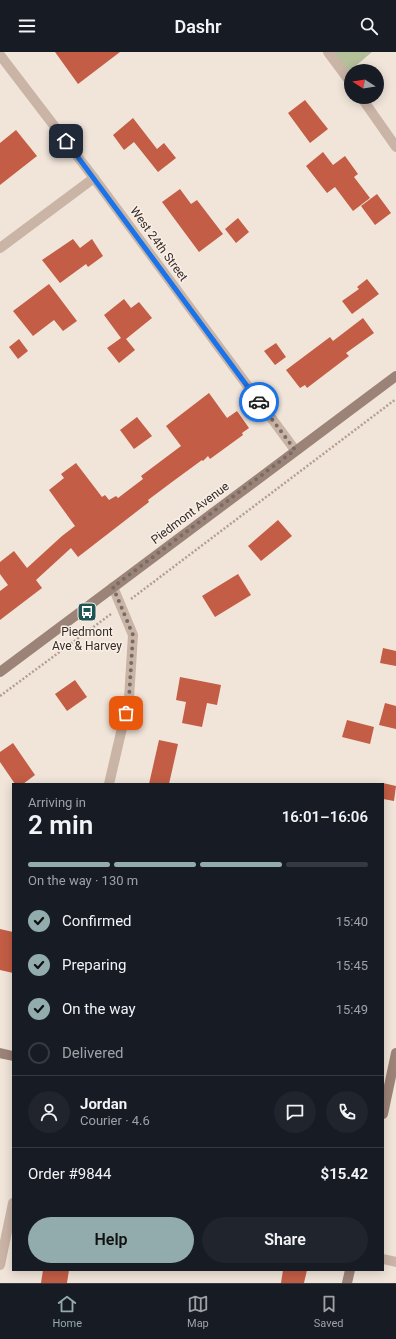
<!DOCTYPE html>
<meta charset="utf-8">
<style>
:root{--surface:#171b24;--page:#20242c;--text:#f1f3f6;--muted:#9ea1a6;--line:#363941;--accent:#92acae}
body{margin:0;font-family:Roboto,sans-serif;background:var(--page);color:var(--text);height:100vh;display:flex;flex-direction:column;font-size:15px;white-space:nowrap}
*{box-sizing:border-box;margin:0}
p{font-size:13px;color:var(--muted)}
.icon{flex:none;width:22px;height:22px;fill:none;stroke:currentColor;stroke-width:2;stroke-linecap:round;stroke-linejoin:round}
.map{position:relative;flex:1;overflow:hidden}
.sheet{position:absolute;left:12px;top:731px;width:372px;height:488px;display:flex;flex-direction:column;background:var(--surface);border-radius:0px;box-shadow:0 2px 10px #0003}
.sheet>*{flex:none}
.needle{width:26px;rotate:282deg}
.fabs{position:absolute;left:344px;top:12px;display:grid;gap:8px}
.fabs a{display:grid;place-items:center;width:40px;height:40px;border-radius:50%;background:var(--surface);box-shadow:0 2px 10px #0003;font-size:20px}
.pin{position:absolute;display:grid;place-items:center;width:34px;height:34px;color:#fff;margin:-17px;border-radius:8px;box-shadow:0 2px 6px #0006}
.courier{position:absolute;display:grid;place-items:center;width:40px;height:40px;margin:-20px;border:3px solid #1a73e8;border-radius:50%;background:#fff;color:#222;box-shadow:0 1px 5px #0007}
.summary em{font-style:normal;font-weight:600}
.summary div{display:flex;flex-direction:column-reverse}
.summary{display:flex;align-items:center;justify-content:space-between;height:68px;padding:0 16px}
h1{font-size:26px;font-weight:600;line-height:30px}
.bar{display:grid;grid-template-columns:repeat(4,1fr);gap:6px 4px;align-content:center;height:48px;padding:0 16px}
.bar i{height:5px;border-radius:3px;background:var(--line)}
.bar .selected{background:var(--accent)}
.bar p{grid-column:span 4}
.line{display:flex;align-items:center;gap:10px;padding:0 16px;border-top:1px solid var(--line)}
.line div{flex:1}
.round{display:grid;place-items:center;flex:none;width:42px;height:42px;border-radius:21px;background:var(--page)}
ol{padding:0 16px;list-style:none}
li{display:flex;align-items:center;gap:12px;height:44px}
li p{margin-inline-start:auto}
li .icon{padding:4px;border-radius:50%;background:var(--accent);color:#111;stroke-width:4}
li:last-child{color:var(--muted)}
li i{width:22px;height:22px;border:2px solid var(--line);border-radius:50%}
.action{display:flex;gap:8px;margin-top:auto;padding:8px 16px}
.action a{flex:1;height:46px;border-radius:24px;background:var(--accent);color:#111;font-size:16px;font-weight:600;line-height:46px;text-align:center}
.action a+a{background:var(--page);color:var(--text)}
header{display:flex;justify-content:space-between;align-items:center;height:52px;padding:0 16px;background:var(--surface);font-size:18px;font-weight:600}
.dock{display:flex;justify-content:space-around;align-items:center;height:56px;border-top:1px solid var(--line);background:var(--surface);font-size:11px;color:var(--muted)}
.dock a{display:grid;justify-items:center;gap:2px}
.dock .selected{color:var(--accent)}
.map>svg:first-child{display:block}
.green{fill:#b5bf9a}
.building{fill:#c35d45}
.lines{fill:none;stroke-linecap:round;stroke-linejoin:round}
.path{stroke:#b49e91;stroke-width:2.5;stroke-dasharray:2 2;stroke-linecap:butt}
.street{stroke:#c9b4a6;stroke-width:10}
.secondary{stroke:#9c8378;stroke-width:10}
.done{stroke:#776c66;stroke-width:4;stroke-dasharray:0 7.2}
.route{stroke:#1a73e8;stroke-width:5}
.labels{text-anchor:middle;stroke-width:3;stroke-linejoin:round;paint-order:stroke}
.street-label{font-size:12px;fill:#352b27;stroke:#f9efe6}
.poi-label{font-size:12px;fill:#352b27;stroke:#f9efe6}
</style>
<header><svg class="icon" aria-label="menu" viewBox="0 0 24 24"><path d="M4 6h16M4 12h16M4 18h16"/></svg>Dashr<svg class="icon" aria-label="search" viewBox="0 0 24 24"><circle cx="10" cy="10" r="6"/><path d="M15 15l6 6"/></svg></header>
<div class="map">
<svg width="396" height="1231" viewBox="0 0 396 1231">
<rect width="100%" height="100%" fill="#f1e5da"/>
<path class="green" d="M328,0h44l-27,23z"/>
<g class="building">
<path d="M55,0h65l-42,32z"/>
<path d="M305,48l23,29 -18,14 -22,-30z"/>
<path d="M133,66l24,31 7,-6 12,15 -18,14 -24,-30 -10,8 -11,-15z"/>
<path d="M16,78l21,26 -37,29v-42z"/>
<path d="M323,100l10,13 12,-9 13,18 -4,3 16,21 -17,13 -18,-24 -8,6 -21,-27z"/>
<path d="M180,137l11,15 6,-4 26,34 -24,18 -37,-50z"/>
<path d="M377,142l14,19 -16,12 -14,-19z"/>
<path d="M238,166l11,14 -13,11 -11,-14z"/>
<path d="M73,187l7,9 12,-9 11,17 -15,11 -2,-3 -26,19 -18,-23z"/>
<path d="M367,227l12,15 -27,20 -10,-13 17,-12 -2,-2z"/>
<path d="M49,232l28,37 -14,10 -9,-11 -21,16 -20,-25z"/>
<path d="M124,247l7,9 8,-6 13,16 -26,21 9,11 -16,13 -12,-15 14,-10 -17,-23z"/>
<path d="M363,266l11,15 -28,20 3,3 -42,32 -2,-3 -5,3 -14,-18 44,-33 3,4z"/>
<path d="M19,287l9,12 -10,8 -9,-12z"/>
<path d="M276,291l10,14 -11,8 -11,-14z"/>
<path d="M209,341l18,25 10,-7 12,17 -7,5 1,2 -33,24 -2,-3 -5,5 -1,-1 -30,22 -24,18 1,2 -71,55 -7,-9 -35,32 6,8 -42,32v-29l8,-6 -8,-11v-12l14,-11 13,17 35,-32 13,-10 -26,-36 15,-12 -3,-4 15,-11 26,34 3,-2 4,5 7,-4 2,2 25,-19 -2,-3 40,-30 -15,-20z"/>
<path d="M137,365l15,19 -18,13 -14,-19z"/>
<path d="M278,468l14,16 -31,25 -13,-15z"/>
<path d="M238,522l13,21 -36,22 -13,-21z"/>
<path d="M383,596l13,3v15l-16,-3z"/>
<path d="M180,625l41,8 -4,20 -10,-2 -5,24 -20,-4 4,-21 -10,-2z"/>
<path d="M75,628l12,17 -20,14 -12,-17z"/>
<path d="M385,651l11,3v23l-17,-4z"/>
<path d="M347,668l27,7 -4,17 -28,-7z"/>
<path d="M159,688l19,4 -9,40h-20z"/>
<path d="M13,691l22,32 -12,9h-8l-15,-22v-10z"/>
<path d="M383,731l13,3 -2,15 -11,-2z"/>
<path d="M0,877l13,3v41l-13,-3z"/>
<path d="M43,1218h26l-2,13h-26z"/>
<path d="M283,1218h24l-3,13h-23z"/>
</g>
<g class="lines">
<g class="path">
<path d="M131,547l265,-200"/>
<path d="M0,644l111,-82"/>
</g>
<g class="street">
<path d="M328,0l23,31"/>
<path d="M0,3l94,123 201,272"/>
<path d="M361,45l35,50"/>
<path d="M0,196l94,-70"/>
<path d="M109,732l20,-86 4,-63 -20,-48"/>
<path d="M383,1207l13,3"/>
<path d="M0,1213l13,-62"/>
</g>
<g class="secondary">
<path d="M0,620l396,-296"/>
<path d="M0,1001l13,3"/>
<path d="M383,1062l13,-61"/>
<path d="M347,1231l3,-13"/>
</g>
</g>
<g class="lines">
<path class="done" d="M126,661l3,-15 4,-63 -20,-48 182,-137 -36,-48"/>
<path class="route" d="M66,89l193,261"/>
</g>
<defs>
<symbol id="bus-square" viewBox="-11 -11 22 22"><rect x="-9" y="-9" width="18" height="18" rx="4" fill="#1d5555" stroke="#f9efe6"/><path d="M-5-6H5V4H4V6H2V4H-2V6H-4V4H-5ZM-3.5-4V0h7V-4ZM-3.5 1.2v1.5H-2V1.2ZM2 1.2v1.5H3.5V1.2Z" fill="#fff"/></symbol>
</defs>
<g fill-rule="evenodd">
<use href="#bus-square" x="76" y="549" width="22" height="22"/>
</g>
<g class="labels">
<g class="street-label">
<text transform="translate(159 192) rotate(54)" y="4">West 24th Street</text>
<text transform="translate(190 461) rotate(-37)" y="4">Piedmont Avenue</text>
</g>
<g class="poi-label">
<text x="87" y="584">Piedmont<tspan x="87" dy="14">Ave &amp; Harvey</tspan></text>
</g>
</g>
</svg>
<div class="fabs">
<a><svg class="needle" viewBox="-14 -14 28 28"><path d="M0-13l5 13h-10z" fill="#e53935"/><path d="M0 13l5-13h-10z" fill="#9ea1a6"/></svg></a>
</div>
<div class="pin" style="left:126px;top:661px;background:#ea580c"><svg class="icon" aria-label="bag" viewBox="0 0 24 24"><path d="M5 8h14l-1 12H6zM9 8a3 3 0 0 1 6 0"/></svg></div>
<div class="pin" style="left:66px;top:89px;background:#1f2937"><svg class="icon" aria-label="home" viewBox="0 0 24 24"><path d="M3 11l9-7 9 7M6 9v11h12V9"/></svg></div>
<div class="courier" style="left:259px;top:350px"><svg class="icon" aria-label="car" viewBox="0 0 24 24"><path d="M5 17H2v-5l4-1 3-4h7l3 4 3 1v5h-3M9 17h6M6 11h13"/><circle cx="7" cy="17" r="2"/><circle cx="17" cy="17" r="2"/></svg></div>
<section class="sheet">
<div class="summary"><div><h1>2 min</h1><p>Arriving in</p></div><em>16:01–16:06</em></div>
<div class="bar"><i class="selected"></i><i class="selected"></i><i class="selected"></i><i></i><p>On the way · 130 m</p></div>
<ol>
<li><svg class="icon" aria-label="check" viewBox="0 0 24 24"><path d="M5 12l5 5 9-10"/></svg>Confirmed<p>15:40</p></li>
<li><svg class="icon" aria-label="check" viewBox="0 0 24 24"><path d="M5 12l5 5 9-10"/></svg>Preparing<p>15:45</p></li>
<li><svg class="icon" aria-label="check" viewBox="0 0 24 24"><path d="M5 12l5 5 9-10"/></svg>On the way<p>15:49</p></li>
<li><i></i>Delivered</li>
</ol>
<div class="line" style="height:72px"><a class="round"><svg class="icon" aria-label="person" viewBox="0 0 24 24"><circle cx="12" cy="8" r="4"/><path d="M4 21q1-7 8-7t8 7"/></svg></a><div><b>Jordan</b><p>Courier · 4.6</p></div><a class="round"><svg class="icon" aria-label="chat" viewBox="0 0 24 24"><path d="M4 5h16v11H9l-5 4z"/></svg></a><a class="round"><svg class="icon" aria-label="phone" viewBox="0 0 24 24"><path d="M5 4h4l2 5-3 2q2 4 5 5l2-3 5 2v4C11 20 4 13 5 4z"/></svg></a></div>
<div class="line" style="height:52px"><div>Order #9844</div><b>$15.42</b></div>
<div class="action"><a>Help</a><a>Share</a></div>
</section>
</div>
<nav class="dock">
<a class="selected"><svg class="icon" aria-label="home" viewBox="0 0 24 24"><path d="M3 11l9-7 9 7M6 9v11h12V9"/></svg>Home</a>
<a><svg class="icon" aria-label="map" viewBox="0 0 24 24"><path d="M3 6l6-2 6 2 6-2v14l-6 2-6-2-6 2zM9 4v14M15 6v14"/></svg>Map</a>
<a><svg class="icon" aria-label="saved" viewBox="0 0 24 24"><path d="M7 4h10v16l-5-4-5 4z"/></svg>Saved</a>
</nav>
